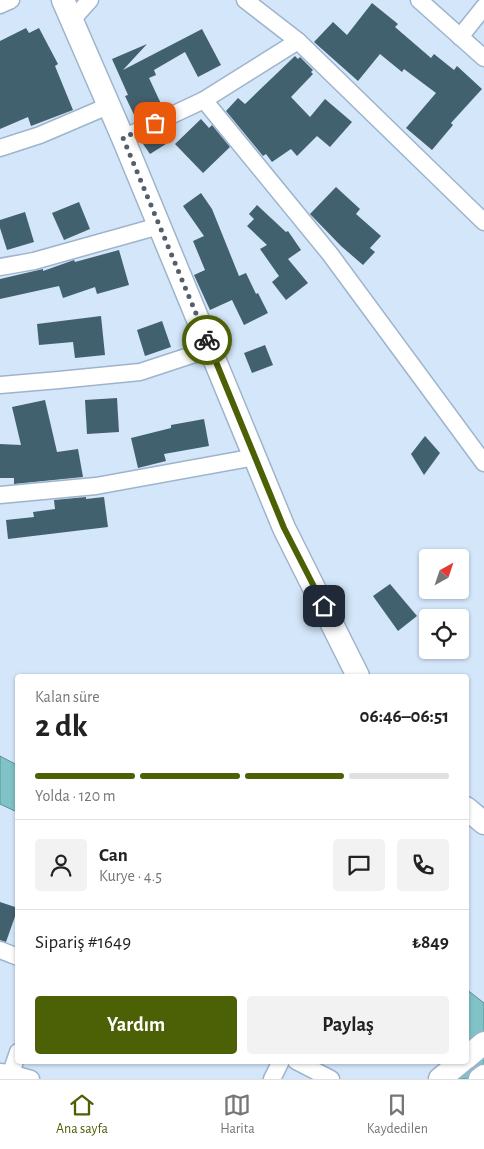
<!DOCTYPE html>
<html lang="tr">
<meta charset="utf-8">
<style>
:root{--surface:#fff;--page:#f2f2f2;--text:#222;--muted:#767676;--line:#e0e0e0;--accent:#4c6006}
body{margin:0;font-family:"Alegreya Sans",sans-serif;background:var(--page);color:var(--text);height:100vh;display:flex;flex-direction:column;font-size:19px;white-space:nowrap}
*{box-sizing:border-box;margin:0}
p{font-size:16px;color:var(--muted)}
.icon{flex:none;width:28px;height:28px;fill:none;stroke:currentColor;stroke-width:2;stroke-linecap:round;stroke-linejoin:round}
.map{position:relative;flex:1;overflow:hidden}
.sheet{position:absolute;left:15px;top:674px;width:454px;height:390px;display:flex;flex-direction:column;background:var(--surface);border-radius:5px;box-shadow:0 1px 4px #0004}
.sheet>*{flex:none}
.needle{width:32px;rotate:40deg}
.fabs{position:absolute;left:419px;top:549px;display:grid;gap:10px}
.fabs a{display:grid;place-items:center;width:50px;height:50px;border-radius:5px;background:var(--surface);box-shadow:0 1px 4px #0004;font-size:25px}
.pin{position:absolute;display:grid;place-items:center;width:42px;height:42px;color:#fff;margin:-21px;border-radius:10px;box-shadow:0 2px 8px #0006}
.courier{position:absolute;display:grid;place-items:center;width:50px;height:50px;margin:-25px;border:4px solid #4c6006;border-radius:50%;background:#fff;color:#222;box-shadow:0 1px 6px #0007}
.summary em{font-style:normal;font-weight:600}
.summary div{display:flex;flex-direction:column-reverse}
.summary{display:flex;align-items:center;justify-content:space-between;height:85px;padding:0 20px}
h1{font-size:32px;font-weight:600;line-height:38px}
.bar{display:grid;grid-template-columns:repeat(4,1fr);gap:8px 5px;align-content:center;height:60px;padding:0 20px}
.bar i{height:6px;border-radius:4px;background:var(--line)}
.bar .current{background:var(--accent)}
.bar p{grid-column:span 4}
.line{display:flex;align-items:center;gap:12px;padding:0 20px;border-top:1px solid var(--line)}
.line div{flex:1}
.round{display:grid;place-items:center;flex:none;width:52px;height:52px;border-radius:5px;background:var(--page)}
.primary-button{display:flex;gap:10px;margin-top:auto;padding:10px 20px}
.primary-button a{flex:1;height:58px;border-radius:5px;background:var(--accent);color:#fff;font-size:20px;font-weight:600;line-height:58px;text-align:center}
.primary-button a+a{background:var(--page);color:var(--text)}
.tab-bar{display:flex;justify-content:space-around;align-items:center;height:70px;border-top:1px solid var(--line);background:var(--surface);font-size:14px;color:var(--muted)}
.tab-bar a{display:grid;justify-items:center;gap:2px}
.tab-bar .current{color:var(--accent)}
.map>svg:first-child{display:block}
.water{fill:#7fc3c6;stroke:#5d8f94}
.building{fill:#42616e}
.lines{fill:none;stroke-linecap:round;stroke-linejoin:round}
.street-casing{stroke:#9eb4cc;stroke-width:19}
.secondary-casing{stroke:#9eb4cc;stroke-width:25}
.street{stroke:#fff;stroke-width:16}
.secondary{stroke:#fff;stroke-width:22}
.done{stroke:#545f6c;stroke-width:5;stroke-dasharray:0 9}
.route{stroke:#4c6006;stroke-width:6}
</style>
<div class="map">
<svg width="484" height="1079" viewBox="0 0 484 1079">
<rect width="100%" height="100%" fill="#d3e6fa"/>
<g class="water">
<path d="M0,756l17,9v47l-17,-8z"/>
<path d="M466,989l18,14v76h-24l-18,-18h24z"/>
</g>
<g class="building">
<path d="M372,3l26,21 -3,3 36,31 3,-4 20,16 3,-4 25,23 -31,34 2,2 -21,25 -26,-22 30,-35 -32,-24 -2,3 -22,-18 -22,27 -44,-39 19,-20 14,13z"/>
<path d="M26,28l3,5 10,-5 19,36 -3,2 18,44 -42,16 -3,-9 -28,12v-88z"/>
<path d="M202,29l19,36 -23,12 -13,-25 -31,18 2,5 -7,3 14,30 -26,13 -12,-25 3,-1 -16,-36 35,-15 -24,26z"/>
<path d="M295,56l3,3 2,-2 13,13 -2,2 2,2 -22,23 19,20 15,-18 27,23 -22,25 -13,-11 -20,20 -6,-7 -19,13 -6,-8 -3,2 -37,-45 12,-13 7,6z"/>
<path d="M201,119l8,9 3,-3 18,22 -27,26 -28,-29z"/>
<path d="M158,133l8,11 -16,10 -9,-13z"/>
<path d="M336,187l24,22 -4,5 25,22 -11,12 5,4 -12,13 -22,-19 -31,-32z"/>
<path d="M201,193l11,16 27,67 7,-3 10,21 2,-1 10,20 -24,12 -12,-25 -22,10 -16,-35 11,-5 -12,-29 11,-5 -21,-30z"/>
<path d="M79,202l11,27 -26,11 -12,-27z"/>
<path d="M257,205l29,27 2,-1 13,19 -13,9 20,24 -22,17 -14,-18 7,-6 -19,-27 7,-4 -20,-19 7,-7 -5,-5z"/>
<path d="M25,212l9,30 -27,8 -7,-22v-8z"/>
<path d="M119,250l10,35 -32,9 -2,-7 -32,11 -4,-12 -59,13v-20l43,-10v2l31,-11 1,2z"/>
<path d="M101,316l4,39 -30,3 -2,-16 -34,3 -2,-21z"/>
<path d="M162,321l9,26 -26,9 -8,-26z"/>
<path d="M265,345l8,20 -21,8 -8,-20z"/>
<path d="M117,398l2,34 -32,2 -2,-34z"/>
<path d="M45,400l12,52 21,-3 5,28 -69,7v-6h-14v-34l21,1 -9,-38z"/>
<path d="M204,419l5,27 -45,8 2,7 -28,7 -7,-30 40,-10v-3z"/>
<path d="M425,436l15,17 -16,22 -13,-21z"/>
<path d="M86,497v2l18,-2 4,30 -100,12 -2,-19 28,-3 -1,-5 22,-3 -1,-9z"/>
<path d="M390,584l27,32 -19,15 -25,-35z"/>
<path d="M0,902l18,6 -12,34 -6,-2z"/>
</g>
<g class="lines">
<defs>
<g id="street">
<path d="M245,0l53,41 186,181"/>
<path d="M419,0l65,58"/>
<path d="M0,5l11,-5"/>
<path d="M72,20l18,-20"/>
<path d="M460,37l24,-30"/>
<path d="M204,100l126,154 154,209"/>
<path d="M123,138l81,-38 94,-59"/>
<path d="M0,148l40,-13 68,-29"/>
<path d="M0,267l34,-6 125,-35"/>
<path d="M0,385l59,-5 81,-8 70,-23"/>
<path d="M0,495l96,-9 159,-29"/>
<path d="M0,950l18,7"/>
<path d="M296,1061l35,18"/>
<path d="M0,1072l10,1 21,6"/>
<path d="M9,1079l9,-27"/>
<path d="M272,1079l9,-18"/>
</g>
<g id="secondary">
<path d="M63,0l60,138 161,390 74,148"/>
<path d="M466,808l18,15"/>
<path d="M466,1058l18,-15"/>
<path d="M440,1079l22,-18"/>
<path d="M480,1079l4,-3"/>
</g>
</defs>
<use href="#street" class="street-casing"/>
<use href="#secondary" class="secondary-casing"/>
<use href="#street" class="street"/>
<use href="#secondary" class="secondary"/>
</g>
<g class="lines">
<path class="done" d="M155,123l-32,15 84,202"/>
<path class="route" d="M207,340l77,188 40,78"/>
</g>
</svg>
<div class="fabs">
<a><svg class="needle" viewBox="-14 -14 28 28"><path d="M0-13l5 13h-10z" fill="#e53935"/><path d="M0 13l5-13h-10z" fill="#767676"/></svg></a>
<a><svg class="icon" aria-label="locate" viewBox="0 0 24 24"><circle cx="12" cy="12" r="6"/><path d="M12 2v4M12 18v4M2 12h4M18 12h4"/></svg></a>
</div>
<div class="pin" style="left:155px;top:123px;background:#ea580c"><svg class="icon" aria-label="bag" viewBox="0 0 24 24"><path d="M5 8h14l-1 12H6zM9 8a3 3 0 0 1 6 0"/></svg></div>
<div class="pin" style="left:324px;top:606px;background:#1f2937"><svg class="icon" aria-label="home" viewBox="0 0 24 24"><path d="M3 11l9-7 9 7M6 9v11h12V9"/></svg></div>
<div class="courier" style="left:207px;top:340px"><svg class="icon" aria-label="bike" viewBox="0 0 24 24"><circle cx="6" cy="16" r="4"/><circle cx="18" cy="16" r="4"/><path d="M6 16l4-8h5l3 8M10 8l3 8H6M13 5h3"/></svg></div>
<section class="sheet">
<div class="summary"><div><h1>2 dk</h1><p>Kalan süre</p></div><em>06:46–06:51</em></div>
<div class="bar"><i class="current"></i><i class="current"></i><i class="current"></i><i></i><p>Yolda · 120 m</p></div>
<div class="line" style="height:90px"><a class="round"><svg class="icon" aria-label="person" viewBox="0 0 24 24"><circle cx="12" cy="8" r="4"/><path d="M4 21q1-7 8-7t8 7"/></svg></a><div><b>Can</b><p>Kurye · 4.5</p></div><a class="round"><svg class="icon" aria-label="chat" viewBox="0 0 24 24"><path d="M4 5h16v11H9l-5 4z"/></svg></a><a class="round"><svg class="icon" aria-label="phone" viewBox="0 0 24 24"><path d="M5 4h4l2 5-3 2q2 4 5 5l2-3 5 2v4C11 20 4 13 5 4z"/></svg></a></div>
<div class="line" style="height:65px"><div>Sipariş #1649</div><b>₺849</b></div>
<div class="primary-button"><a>Yardım</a><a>Paylaş</a></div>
</section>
</div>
<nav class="tab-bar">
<a class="current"><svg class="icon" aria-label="home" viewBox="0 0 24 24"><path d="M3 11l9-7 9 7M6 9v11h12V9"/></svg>Ana sayfa</a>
<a><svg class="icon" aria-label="map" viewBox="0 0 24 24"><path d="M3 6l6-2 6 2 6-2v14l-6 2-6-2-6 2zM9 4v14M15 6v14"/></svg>Harita</a>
<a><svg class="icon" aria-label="saved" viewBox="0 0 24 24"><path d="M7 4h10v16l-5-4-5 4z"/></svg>Kaydedilen</a>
</nav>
